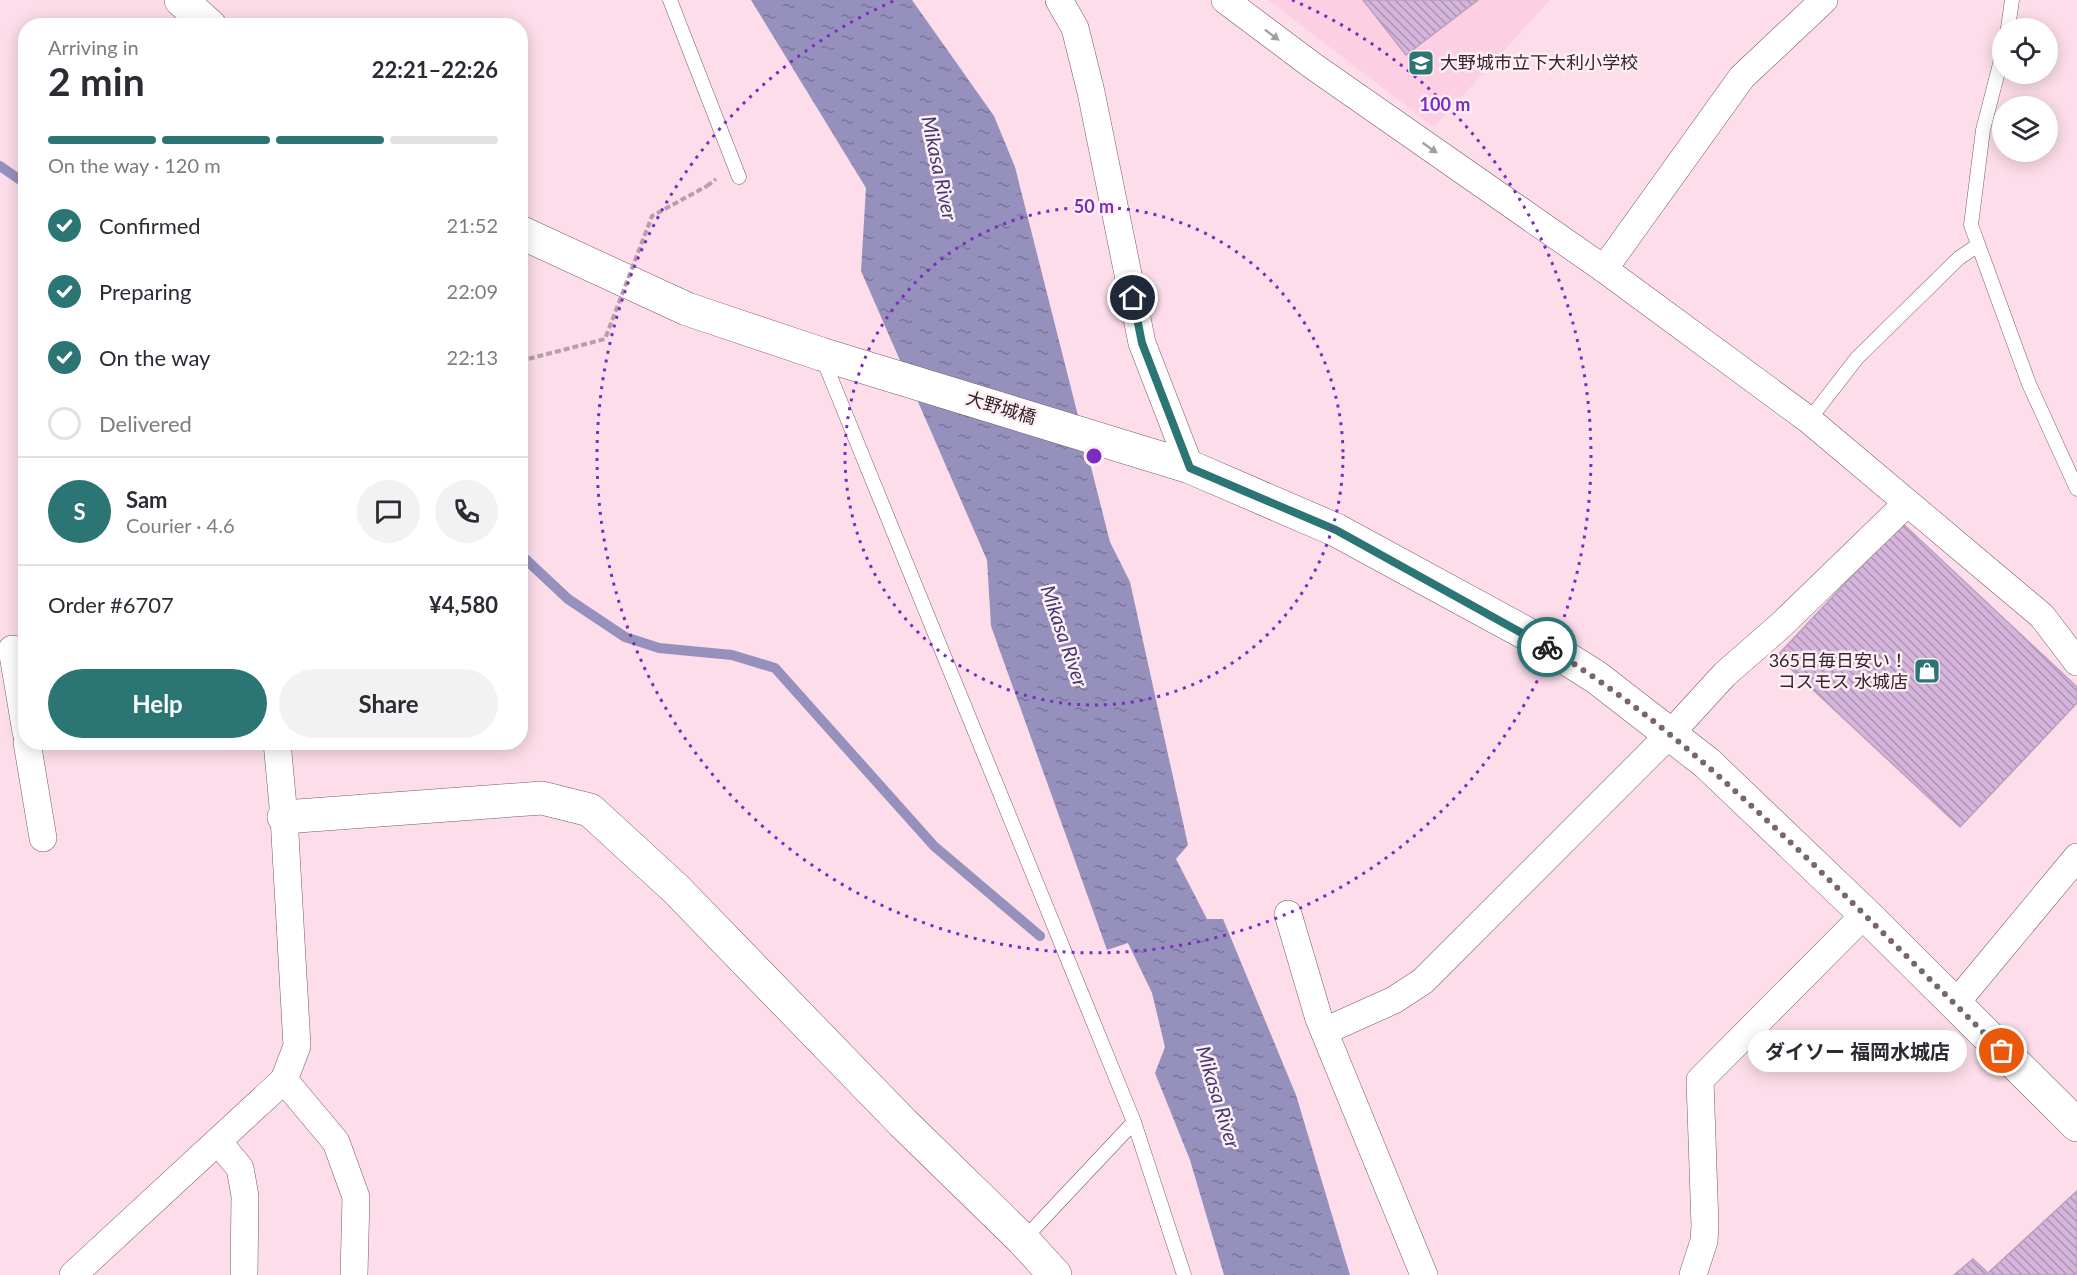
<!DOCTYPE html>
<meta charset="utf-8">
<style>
:root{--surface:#fff;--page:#f2f2f3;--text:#2b2b33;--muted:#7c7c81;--line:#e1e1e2;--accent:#2b7575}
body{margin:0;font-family:Lato,"Noto Sans JP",sans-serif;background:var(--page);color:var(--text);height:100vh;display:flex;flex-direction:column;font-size:22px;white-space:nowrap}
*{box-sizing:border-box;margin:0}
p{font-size:20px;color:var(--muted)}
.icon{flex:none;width:33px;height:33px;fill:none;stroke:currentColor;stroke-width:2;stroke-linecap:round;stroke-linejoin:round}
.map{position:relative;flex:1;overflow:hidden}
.panel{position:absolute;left:18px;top:18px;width:510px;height:732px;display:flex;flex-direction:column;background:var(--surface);border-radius:24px;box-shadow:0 3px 15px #0003}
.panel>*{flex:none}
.controls{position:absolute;left:1992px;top:18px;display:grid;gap:12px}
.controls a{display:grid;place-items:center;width:66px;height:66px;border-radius:50%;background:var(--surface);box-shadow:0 3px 15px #0003;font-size:30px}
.pin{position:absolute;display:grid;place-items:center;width:51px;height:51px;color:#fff;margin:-26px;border:3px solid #fff;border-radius:50%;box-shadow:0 2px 6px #0007}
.courier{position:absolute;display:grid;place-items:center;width:60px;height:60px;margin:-30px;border:4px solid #2b7575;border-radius:50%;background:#fff;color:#222;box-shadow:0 2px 8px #0007}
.bubble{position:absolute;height:42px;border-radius:21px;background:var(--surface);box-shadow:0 3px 15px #0003;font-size:20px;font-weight:700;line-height:42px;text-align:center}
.headline em{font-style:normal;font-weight:700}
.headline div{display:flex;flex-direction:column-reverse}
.headline{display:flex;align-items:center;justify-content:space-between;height:102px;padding:0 30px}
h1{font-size:39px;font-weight:700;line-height:45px}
.bar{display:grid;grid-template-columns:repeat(4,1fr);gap:9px 6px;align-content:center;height:72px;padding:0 30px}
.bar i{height:8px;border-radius:4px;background:var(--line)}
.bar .selected{background:var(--accent)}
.bar p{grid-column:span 4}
.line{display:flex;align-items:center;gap:15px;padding:0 30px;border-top:2px solid var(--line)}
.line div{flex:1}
.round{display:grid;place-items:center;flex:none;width:63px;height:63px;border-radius:32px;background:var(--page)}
ol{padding:0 30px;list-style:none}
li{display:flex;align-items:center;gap:18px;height:66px}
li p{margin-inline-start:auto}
li .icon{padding:6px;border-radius:50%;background:var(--accent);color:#fff;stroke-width:4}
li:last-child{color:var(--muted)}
li i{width:33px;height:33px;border:3px solid var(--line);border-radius:50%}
.cta{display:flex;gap:12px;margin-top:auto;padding:12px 30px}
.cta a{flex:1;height:69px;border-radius:36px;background:var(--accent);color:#fff;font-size:24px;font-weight:700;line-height:69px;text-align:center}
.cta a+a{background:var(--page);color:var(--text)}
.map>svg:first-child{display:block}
.built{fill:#fdcfe2}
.water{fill:url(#water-ripples)}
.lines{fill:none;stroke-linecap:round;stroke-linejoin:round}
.stream{stroke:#9591bc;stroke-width:10}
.building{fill:url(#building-back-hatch);stroke:#b8a1bd;stroke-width:1.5}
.lane-casing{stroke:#7a5967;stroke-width:15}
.street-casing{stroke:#7a5967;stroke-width:28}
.secondary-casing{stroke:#7a5967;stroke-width:34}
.path{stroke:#b89ea8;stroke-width:4;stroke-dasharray:6 3;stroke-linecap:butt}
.lane{stroke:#fff;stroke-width:14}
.street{stroke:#fff;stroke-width:27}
.secondary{stroke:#fff;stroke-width:33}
.path-bridge{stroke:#b89ea8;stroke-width:4;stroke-dasharray:6 3;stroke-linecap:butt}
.oneway{fill:#a39da0}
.done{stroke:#79656e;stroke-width:6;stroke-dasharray:0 10.8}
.route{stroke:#2b7575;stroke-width:8}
.ring{fill:none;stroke:#7b2cbf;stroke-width:3;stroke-dasharray:3 6}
.labels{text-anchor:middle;stroke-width:5;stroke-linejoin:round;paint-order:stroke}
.poi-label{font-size:18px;fill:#33252b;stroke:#ffeff5;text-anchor:start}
.street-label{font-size:18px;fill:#33252b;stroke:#ffeff5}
.water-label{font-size:20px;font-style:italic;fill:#433972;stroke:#ffeff5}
.centre{fill:#7b2cbf;stroke:#ffeff5;stroke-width:3}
.ring-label{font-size:18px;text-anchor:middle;font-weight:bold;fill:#7b2cbf;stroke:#ffeff5;stroke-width:5;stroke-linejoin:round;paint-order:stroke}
</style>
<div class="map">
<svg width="2077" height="1275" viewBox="0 0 2077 1275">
<defs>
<pattern id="water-ripples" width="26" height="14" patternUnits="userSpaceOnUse" patternTransform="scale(1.5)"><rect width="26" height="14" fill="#9591bc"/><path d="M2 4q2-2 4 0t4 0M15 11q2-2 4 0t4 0" fill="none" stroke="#7a7699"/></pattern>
<pattern id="building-back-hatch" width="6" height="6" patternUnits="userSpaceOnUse" patternTransform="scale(1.5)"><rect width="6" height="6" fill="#d5b5dc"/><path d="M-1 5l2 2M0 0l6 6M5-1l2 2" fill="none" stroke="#ad93b3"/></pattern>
</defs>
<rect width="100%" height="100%" fill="#fcdde9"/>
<path class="built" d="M1268,0h282l-116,127z"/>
<path class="water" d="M751,0h161l82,116 21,51 95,375 20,40 58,263 -12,14 31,60h16l73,176 54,180h-126l-34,-115 -35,-87 10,-26 -13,-54 -24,-50 -21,7 -116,-324 -4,-66 -126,-289 5,-83z"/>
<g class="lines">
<g class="stream">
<path d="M0,166l26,18"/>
<path d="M520,554l48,45 57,38 34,11 73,7 43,13 159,178 106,90"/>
</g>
</g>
<g class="building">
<path d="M1363,0h115l-72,55z"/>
<path d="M1902,523l175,164v16l-117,124 -183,-171z"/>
<path d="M2077,1191v84h-123l19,-16 15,14z"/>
</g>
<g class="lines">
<defs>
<g id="lane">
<path d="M670,0l69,177"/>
<path d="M2008,28l4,-28"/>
<path d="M2002,56l-19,74 -12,95 58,159 48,105"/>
<path d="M823,359l311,763 50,153"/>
<path d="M1809,420l48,-62 102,-100 19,-13"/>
<path d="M1023,1240l111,-118"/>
</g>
<g id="street">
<path d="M1059,0l16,28 16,64 51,251 48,124"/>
<path d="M1225,0l88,66 291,203 205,151 233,196 35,46"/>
<path d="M1604,269l138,-192 82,-77"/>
<path d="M26,651l-14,-2 14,83"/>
<path d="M27,742l16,96"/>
<path d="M277,742l7,75 13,229 -13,34 52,62 20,55 -2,78"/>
<path d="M1288,914l31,105 105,256"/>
<path d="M1955,1004l122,-147"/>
<path d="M1325,1031l69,-31 29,-19 248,-248 54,-59 55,-48 127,-123"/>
<path d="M219,1143l21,25 5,28 -1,79"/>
<path d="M73,1275l211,-195"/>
<path d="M1693,1275l11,-34 1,-15 -5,-146 165,-166"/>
</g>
<g id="secondary">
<path d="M181,0l29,26"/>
<path d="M520,232l167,77 134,45 369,113 146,63 193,105 67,42 111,86 158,151 212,211"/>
<path d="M284,817l258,-19 48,12 86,79 227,234 120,117 32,35"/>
</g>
</defs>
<use href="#lane" class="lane-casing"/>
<use href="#street" class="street-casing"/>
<use href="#secondary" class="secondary-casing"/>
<g class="path">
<path d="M707,186l9,-7"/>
<path d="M520,361l35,-9"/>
</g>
<use href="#lane" class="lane"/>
<use href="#street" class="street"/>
<use href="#secondary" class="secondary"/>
<path class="path-bridge" d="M555,352l50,-13 47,-123 55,-30"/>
</g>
<defs><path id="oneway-solid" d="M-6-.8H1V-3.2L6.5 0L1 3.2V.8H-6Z" transform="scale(1.5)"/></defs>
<g class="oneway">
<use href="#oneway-solid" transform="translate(1272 35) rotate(37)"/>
<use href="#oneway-solid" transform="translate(1430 148) rotate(35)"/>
</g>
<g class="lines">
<path class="done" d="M1547,647c102,62 178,133 264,215 64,63 128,126 191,189"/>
<path class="route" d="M1133,298l9,45 48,125 146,62 211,117"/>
</g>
<g class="ring">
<circle cx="1094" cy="456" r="249"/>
<path d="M1292 0A497 497 0 1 1 896 0"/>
</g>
<defs>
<symbol id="school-square" viewBox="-11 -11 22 22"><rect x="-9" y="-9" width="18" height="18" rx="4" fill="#2b7575" stroke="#ffeff5"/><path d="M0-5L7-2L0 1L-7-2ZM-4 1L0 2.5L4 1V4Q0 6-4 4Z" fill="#fff"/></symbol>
<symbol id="shop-square" viewBox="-11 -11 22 22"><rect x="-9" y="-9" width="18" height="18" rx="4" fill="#2b7575" stroke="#ffeff5"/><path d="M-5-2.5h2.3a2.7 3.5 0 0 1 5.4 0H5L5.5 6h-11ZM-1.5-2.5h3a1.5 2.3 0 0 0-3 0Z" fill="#fff"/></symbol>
</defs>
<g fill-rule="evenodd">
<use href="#school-square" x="1406" y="48" width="30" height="30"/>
<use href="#shop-square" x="1912" y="656" width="30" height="30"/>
</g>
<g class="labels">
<g class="poi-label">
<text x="1440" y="69">大野城市立下大利小学校</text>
<text x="1908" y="667" text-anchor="end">365日毎日安い！<tspan x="1908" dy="21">コスモス 水城店</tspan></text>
</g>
<g class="street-label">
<text transform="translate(1001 408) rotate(17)" y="6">大野城橋</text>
</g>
<g class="water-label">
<text transform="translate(939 168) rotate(78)" y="7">Mikasa River</text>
<text transform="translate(1064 636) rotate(71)" y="7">Mikasa River</text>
<text transform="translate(1218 1097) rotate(73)" y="7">Mikasa River</text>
</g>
</g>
<circle cx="1094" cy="456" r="9" class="centre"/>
<g class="ring-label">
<text x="1445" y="111">100 m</text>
<text x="1094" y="213">50 m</text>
</g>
</svg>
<div class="controls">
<a><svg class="icon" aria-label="locate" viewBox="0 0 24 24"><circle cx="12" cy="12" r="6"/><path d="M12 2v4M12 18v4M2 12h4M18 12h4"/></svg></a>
<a><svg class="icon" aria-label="layers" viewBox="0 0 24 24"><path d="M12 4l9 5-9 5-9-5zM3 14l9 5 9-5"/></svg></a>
</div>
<div class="pin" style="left:2002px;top:1051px;background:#ea580c"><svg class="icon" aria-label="bag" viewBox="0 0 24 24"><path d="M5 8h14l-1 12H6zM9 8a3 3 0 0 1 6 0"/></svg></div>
<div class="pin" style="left:1133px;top:298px;background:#1f2937"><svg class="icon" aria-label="home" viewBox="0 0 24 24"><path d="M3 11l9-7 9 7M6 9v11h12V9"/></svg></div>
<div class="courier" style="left:1547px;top:647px"><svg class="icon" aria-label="bike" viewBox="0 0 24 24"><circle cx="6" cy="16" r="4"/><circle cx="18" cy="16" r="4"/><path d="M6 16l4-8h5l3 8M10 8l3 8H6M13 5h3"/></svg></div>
<div class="bubble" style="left:1748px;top:1030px;width:219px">ダイソー 福岡水城店</div>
<section class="panel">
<div class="headline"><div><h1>2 min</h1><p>Arriving in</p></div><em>22:21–22:26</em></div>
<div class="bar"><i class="selected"></i><i class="selected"></i><i class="selected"></i><i></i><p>On the way · 120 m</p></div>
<ol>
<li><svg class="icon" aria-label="check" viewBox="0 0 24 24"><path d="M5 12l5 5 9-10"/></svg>Confirmed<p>21:52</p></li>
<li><svg class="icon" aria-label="check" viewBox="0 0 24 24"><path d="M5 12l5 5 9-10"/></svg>Preparing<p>22:09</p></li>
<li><svg class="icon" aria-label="check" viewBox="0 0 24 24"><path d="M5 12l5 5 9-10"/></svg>On the way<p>22:13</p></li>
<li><i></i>Delivered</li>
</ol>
<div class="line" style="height:108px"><b class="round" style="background:var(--accent);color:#fff">S</b><div><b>Sam</b><p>Courier · 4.6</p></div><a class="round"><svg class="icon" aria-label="chat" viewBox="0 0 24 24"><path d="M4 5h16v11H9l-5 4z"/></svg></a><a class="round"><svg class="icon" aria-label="phone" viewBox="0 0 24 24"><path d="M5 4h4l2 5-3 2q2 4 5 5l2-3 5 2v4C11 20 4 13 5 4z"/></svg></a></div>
<div class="line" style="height:78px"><div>Order #6707</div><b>¥4,580</b></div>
<div class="cta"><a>Help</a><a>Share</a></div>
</section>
</div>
